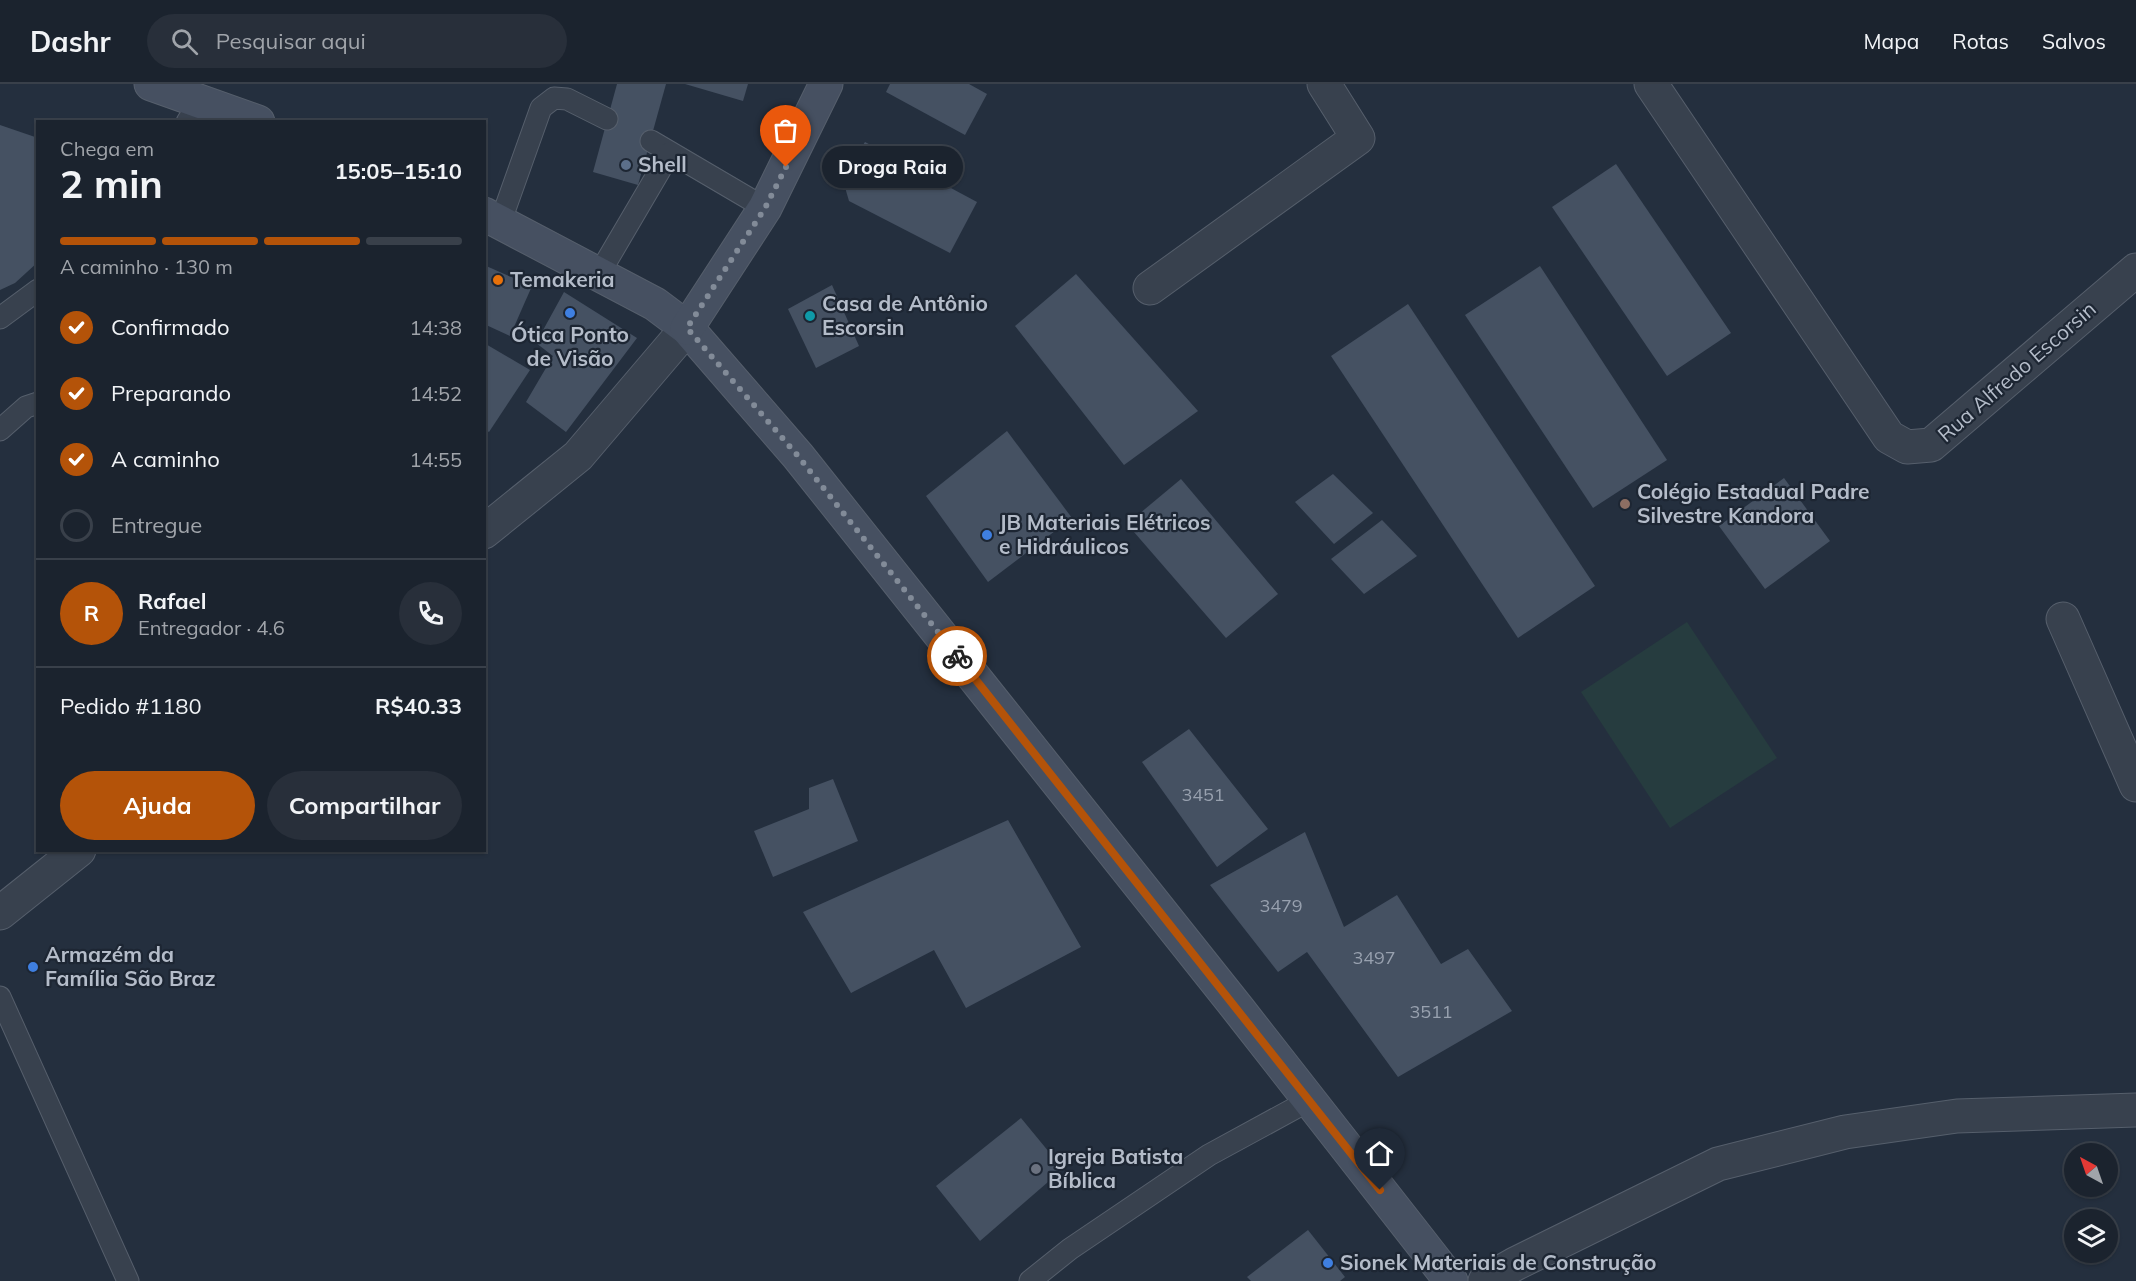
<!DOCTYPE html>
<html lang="pt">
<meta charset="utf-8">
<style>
:root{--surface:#1b232e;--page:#282f3a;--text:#f1f3f6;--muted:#a0a4aa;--line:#39404a;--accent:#b45309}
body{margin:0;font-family:Mulish,sans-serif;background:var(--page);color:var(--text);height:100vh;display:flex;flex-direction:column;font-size:22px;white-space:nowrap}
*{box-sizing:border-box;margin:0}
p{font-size:20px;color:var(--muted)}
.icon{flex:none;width:33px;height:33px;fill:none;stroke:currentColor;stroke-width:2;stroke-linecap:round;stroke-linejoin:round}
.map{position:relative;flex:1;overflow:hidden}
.side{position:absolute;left:36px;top:36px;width:450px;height:732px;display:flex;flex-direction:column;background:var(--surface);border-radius:0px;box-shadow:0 2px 4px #0004,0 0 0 2px var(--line)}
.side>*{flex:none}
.needle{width:39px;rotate:320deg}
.fabs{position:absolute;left:2064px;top:1059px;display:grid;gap:12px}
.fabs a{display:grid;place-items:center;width:54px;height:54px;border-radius:50%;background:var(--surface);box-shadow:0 2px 4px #0004,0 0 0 2px var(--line);font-size:30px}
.pin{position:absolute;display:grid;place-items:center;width:51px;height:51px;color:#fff;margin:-62px -26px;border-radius:50% 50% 50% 0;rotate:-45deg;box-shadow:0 0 6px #0007}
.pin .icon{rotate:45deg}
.courier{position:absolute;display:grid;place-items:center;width:60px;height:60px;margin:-30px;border:4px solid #b45309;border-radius:50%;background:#fff;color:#222;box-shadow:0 2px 8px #0007}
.bubble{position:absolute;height:42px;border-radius:21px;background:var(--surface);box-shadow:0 2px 4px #0004,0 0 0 2px var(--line);font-size:20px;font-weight:700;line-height:42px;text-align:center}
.overview em{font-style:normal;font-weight:700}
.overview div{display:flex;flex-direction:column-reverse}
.overview{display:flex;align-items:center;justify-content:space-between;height:102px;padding:0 24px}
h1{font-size:39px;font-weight:700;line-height:45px}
.bar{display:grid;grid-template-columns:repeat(4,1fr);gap:9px 6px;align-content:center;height:72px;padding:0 24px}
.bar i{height:8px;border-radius:4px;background:var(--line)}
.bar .on{background:var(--accent)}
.bar p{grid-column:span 4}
.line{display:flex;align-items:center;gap:15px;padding:0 24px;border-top:2px solid var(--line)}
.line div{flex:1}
.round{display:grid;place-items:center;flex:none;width:63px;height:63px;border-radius:32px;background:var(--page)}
ol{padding:0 24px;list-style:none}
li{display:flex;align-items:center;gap:18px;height:66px}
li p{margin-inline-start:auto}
li .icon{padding:6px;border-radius:50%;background:var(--accent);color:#fff;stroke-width:4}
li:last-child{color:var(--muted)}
li i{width:33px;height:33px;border:3px solid var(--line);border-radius:50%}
.action{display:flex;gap:12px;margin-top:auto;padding:12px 24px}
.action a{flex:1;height:69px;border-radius:36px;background:var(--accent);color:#fff;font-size:24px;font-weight:700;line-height:69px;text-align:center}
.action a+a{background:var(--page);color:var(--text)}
header{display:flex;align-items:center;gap:36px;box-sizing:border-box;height:84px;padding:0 30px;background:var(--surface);border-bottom:2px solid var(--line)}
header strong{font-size:28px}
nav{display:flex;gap:33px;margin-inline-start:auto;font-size:21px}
.search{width:420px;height:54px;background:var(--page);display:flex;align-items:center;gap:15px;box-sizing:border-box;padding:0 21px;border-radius:33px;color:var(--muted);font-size:22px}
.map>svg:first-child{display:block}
.green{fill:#263c3f}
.building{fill:#455162}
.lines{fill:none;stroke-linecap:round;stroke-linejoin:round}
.service-casing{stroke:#565f6c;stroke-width:23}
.minor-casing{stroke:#565f6c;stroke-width:35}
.tertiary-casing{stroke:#565f6c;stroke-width:35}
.secondary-casing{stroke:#565f6c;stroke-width:35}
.service{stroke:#38414e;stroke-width:21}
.minor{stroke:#38414e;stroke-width:33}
.tertiary{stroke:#38414e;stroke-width:33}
.secondary{stroke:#465061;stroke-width:33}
.done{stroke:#828b98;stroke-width:6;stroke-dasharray:0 10.8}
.route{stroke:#b45309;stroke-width:8}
.service-dot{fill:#5c6f8a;stroke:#1d2633;stroke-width:2}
.food-dot{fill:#e8710a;stroke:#1d2633;stroke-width:2}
.shop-dot{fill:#3f7fe0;stroke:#1d2633;stroke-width:2}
.culture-dot{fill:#0f9aa8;stroke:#1d2633;stroke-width:2}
.education-dot{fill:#8d6e63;stroke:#1d2633;stroke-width:2}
.worship-dot{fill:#6b7280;stroke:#1d2633;stroke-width:2}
.labels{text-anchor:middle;stroke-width:4.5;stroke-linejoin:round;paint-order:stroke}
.number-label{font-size:18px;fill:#98a1af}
.poi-label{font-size:21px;font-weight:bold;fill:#b4bcc9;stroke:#1d2633;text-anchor:start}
.street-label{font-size:21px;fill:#b4bcc9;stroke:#1d2633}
</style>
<header>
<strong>Dashr</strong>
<div class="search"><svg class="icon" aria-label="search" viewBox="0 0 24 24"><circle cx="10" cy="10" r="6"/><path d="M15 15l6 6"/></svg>Pesquisar aqui</div>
<nav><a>Mapa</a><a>Rotas</a><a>Salvos</a></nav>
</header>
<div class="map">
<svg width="2136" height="1197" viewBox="0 0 2136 1197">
<rect width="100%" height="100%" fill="#242f3e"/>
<path class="green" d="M1687,538l90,136 -107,70 -89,-136z"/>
<g class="building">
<path d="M617,0h49l-28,101 -45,-13z"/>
<path d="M685,0h63l-5,17z"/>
<path d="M890,0h79l18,10 -22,41 -79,-43z"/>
<path d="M0,41l38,13v124l-23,21 -15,7z"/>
<path d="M865,58l112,60 -27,51 -101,-52 -7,-24z"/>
<path d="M1616,80l115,169 -64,43 -115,-169z"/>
<path d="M484,181l48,21 -22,50 -26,-12z"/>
<path d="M1540,182l127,194 -74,48 -128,-193z"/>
<path d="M1076,190l122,137 -74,54 -109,-139z"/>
<path d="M832,201l27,61 -43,22 -28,-59z"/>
<path d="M564,208l73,46 -71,94 -40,-30 27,-46 -17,-13z"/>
<path d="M1408,220l187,282 -77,52 -187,-282z"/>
<path d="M484,259l46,27 -41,62 -5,-3z"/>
<path d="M1007,347l65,87 -84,64 -62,-86z"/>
<path d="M1333,390l40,39 -39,31 -39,-42z"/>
<path d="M1784,394l46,63 -65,48 -46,-63z"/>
<path d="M1181,395l97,115 -52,44 -99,-114z"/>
<path d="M1382,436l35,36 -53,38 -33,-35z"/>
<path d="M1189,645l79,100 -51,38 -75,-105z"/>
<path d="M833,695l25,62 -85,36 -19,-46 55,-22v-21z"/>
<path d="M1008,736l73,127 -115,61 -32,-58 -83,43 -48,-81z"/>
<path d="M1305,748l39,95 53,-32 44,69 27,-15 44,62 -114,66 -91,-125 -29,20 -68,-87z"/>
<path d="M1021,1034l42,51 -83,72 -44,-55z"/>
<path d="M1308,1146l37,47 -5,4h-89l-4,-4z"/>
</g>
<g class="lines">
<defs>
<g id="service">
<path d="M187,38l13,-21"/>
<path d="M651,57l114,67"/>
<path d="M500,139l41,-115 13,-10 13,1 40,20"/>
<path d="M599,190l71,-121"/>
<path d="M0,234l38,-28"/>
<path d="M0,346l26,-23 12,-4"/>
<path d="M0,913l128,284"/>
<path d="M1030,1197l40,-32 139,-94 101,-55"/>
</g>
<g id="minor">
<path d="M1651,0l238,353 18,10 24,-2 205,-175"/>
<path d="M1150,204l208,-150 -34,-54"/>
<path d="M2063,535l73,166"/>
<path d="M1485,1197l30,-17 203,-100 127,-32 112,-16 179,-6"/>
</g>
<g id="tertiary">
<path d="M484,448l94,-76 109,-128"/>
<path d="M0,829l79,-63"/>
</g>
<g id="secondary">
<path d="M151,0l107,38"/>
<path d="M484,130l171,90 32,24 111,128 441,554 212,271"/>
<path d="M687,244l78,-120 61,-124"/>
</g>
</defs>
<use href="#service" class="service-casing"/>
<use href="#minor" class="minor-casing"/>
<use href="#tertiary" class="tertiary-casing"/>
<use href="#secondary" class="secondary-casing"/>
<use href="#service" class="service"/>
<use href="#minor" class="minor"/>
<use href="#tertiary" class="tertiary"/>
<use href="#secondary" class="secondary"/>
</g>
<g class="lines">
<path class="done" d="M786,83l-21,41 -78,120 111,128 159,200"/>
<path class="route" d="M957,572l423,534"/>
</g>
<circle class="service-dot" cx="626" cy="81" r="6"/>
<circle class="food-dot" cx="498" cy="196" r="6"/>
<g class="shop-dot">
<circle cx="570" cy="229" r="6"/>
<circle cx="987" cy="451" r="6"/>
<circle cx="33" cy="883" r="6"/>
<circle cx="1328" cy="1179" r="6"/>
</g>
<circle class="culture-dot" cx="810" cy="232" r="6"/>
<circle class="education-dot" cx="1625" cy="420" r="6"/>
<circle class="worship-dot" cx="1036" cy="1085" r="6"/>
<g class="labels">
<g class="number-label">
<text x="1203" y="717">3451</text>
<text x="1281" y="828">3479</text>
<text x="1374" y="880">3497</text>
<text x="1431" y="934">3511</text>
</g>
<g class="poi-label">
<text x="638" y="88">Shell</text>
<text x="510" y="203">Temakeria</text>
<text x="822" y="227">Casa de Antônio<tspan x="822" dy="24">Escorsin</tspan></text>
<text x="570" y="258" text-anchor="middle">Ótica Ponto<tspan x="570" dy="24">de Visão</tspan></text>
<text x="1637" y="415">Colégio Estadual Padre<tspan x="1637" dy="24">Silvestre Kandora</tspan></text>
<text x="999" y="446">JB Materiais Elétricos<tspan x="999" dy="24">e Hidráulicos</tspan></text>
<text x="45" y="878">Armazém da<tspan x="45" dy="24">Família São Braz</tspan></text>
<text x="1048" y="1080">Igreja Batista<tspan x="1048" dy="24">Bíblica</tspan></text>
<text x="1340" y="1186">Sionek Materiais de Construção</text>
</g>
<g class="street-label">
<text transform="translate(2017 288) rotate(-41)" y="7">Rua Alfredo Escorsin</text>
</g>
</g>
</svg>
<div class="fabs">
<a><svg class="needle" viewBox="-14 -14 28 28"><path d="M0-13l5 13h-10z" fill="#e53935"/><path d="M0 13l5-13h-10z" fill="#a0a4aa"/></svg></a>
<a><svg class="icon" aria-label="layers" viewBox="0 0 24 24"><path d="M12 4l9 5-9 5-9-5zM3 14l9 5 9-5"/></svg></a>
</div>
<div class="pin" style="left:786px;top:83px;background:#ea580c"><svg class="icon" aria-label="bag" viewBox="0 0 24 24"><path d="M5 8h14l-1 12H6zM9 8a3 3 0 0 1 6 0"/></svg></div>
<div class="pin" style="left:1380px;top:1106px;background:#1f2937"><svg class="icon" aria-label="home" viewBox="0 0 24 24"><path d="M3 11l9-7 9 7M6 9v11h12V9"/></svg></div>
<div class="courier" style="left:957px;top:572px"><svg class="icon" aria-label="bike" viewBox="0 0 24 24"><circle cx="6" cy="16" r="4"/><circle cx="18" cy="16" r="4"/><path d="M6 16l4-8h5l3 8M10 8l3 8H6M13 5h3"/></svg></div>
<div class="bubble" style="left:822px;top:62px;width:141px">Droga Raia</div>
<section class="side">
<div class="overview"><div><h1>2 min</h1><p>Chega em</p></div><em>15:05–15:10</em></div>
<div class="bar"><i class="on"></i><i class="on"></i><i class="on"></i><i></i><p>A caminho · 130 m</p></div>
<ol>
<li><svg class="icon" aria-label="check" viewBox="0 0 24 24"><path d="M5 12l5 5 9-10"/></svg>Confirmado<p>14:38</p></li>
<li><svg class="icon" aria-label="check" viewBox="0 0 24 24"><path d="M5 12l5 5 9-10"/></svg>Preparando<p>14:52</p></li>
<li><svg class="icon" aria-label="check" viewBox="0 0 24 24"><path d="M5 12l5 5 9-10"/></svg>A caminho<p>14:55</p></li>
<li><i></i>Entregue</li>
</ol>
<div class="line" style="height:108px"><b class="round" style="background:var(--accent);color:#fff">R</b><div><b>Rafael</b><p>Entregador · 4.6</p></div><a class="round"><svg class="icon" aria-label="phone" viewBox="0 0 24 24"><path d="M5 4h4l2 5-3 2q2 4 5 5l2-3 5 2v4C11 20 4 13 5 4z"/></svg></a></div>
<div class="line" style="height:78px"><div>Pedido #1180</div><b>R$40.33</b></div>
<div class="action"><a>Ajuda</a><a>Compartilhar</a></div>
</section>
</div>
